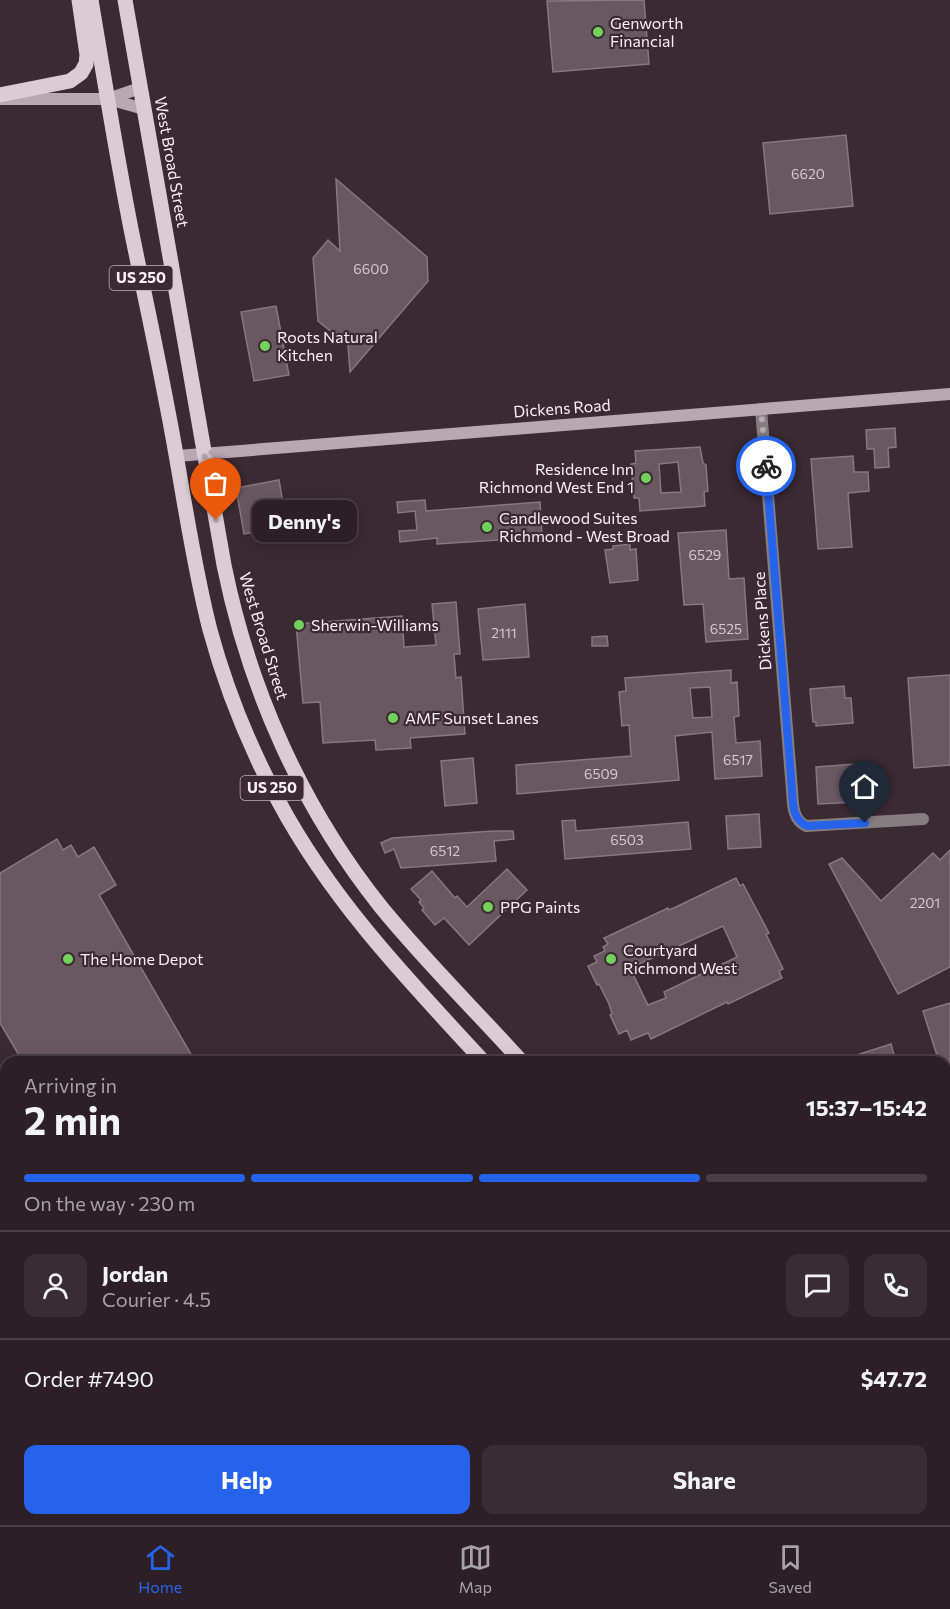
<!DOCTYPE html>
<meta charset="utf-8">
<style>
:root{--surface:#2c2026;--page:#382d32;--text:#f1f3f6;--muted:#a6a3a7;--line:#483e43;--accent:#2563eb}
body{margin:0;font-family:Commissioner,sans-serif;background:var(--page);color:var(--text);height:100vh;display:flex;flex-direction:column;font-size:22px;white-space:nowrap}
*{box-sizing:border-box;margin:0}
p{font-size:20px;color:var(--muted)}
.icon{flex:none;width:33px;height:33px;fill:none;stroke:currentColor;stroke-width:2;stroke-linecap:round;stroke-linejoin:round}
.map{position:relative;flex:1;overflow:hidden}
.sheet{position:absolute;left:0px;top:1056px;width:951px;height:470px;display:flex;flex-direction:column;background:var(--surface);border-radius:18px 18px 0 0;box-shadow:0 3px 15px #0003,0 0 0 2px var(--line)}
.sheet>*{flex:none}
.pin{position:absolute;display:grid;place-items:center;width:51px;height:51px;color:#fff;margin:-62px -26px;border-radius:50% 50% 50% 0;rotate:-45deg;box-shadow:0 0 6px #0007}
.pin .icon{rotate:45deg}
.courier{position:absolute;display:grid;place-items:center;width:60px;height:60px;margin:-30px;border:4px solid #2563eb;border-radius:50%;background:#fff;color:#222;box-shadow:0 2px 8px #0007}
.bubble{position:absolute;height:42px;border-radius:12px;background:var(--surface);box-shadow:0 3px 15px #0003,0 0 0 2px var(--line);font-size:20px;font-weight:700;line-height:42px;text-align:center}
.overview em{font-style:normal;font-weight:700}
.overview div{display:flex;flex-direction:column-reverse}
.overview{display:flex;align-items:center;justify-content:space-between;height:102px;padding:0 24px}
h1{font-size:39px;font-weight:700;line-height:45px}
.bar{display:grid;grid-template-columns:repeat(4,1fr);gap:9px 6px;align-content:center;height:72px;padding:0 24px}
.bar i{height:8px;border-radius:4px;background:var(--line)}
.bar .current{background:var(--accent)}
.bar p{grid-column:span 4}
.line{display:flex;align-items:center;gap:15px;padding:0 24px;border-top:2px solid var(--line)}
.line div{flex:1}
.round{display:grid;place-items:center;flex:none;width:63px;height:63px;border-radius:12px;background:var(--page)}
.primary-button{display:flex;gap:12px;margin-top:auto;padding:12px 24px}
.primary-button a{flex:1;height:69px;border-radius:12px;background:var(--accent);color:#fff;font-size:24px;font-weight:700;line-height:69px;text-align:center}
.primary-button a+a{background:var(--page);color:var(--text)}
.tab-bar{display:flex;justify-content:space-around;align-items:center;height:84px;border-top:2px solid var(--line);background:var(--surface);font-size:16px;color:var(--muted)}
.tab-bar a{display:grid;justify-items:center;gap:3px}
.tab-bar .current{color:var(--accent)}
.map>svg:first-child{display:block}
.building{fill:#6a5860;stroke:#89767e;stroke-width:1.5;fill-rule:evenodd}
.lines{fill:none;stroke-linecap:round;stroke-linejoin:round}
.street{stroke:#867d81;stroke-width:12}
.secondary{stroke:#b7a9af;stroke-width:12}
.primary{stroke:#dccbd2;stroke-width:15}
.done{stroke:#b6a9af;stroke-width:6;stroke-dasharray:0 10.8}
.route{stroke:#2563eb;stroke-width:8}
.poi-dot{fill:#73d25c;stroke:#3a2a32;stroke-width:2}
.labels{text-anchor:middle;stroke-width:4.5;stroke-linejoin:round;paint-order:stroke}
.number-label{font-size:14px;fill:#d5c8ce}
.shield{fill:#3a2a32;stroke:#c0b3b9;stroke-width:1.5}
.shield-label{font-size:15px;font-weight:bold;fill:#f9eef3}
.poi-label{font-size:16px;fill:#f9eef3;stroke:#3a2a32;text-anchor:start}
.street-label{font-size:16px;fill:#f9eef3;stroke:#3a2a32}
</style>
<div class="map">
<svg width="950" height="1525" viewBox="0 0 950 1525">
<rect width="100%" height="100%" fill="#3a2a32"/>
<g class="building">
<path d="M644,0l5,64 -96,8 -6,-71z"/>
<path d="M846,135l7,71 -83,8 -7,-71z"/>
<path d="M336,179l91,78 1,24 -78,91 -2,-27 -30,-24 -5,-63 15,-18 12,11z"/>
<path d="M276,306l13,69 -35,6 -13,-69z"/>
<path d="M895,428l1,19 -8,1 1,19 -14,1 -1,-19h-7l-1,-19z"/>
<path d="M700,447l3,16 3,2 2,26 -4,1 1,14 -65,5 -1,-13h-5l-3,-34 5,-1 -1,-12zM678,462l3,30 -20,1 -2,-29z"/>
<path d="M853,456l1,16h14l1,19 -21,2 4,54 -34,2 -7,-90z"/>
<path d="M279,480l8,47 -43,7 -8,-46z"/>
<path d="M425,500l1,11 114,-9 2,35 -105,7v-6l-37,4 -1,-11 18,-1 -2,-19 -17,2 -1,-11z"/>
<path d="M726,530l3,49 15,-1 4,61 -42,3 -3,-38 -19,1 -6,-72z"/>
<path d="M630,544v6l6,-1 2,31 -28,3 -5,-33 8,-1v-3z"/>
<path d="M456,602l4,52h-6l2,24 5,-1 4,57 -55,4 1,10 -35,2 -1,-10 -52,3 -3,-41 -17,1 -7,-79 106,-8 2,31 32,-2 -4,-41z"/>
<path d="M525,604l4,53 -46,3 -5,-51z"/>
<path d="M607,636l1,10h-16v-9z"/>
<path d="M731,670v13l6,-1 2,34 -5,1 2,26 24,-2 2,35 -47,3 -3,-47 -37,4 4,44 -162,14 -1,-29 115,-9 -2,-31 -7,1 -3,-34 7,-1 -1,-13zM710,687l2,30 -19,1 -3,-30z"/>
<path d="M950,675v90l-36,3 -6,-90z"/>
<path d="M844,686l1,12h6l2,25 -37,3v-4h-3l-3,-33z"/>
<path d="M473,758l4,45 -32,3 -4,-45z"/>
<path d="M855,764l2,38 -39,2 -2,-37z"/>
<path d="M759,814l2,33 -33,2 -2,-33z"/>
<path d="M575,820l1,11 112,-9 3,27 -126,10 -3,-38z"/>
<path d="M493,831h20l1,8 -20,2 2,20 -95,7 -7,-19 -9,4 -4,-10 11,-5z"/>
<path d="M57,839l6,11 8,-5 7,12 16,-10 22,38 -17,10 93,161 -10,6h-159l-23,-39v-150z"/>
<path d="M950,850v117l-52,27 -69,-130 13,-6 39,43 52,-48 7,7z"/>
<path d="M507,869l20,21 -58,55 -25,-27 -9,7 -13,-15 2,-2 -5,-6 2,-2 -10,-11 21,-18 23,27 2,-2 10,11z"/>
<path d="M736,878l4,8 3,-2 26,49 -3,1 17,35 -4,2 3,7 -54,26 -1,-2 -76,37 -3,-6 -17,7 -4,-10 -8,4 -9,-19 2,-1 -3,-10 -10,-20 -2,1 -9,-19 9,-4 -3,-6 11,-5 -2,-4 5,-3 -4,-6 64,-30 1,2 7,-3zM723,926l14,31 -73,35 2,6 -18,7 -18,-37z"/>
<path d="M950,1003v59h-11l-16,-51z"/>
<path d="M891,1044l5,18h-55v-2z"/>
</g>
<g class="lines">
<g class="street">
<path d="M761,409l31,381c1,14 0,29 14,36l117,-7"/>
<path d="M0,1143l6,-1"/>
<path d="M0,1356l6,-1"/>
<path d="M140,1520l1,5"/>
<path d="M662,1525v-5"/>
</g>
<g class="secondary">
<path d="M1,99h107l36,10"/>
<path d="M108,99l32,-11"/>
<path d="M177,456l773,-62"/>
<path d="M945,1346l5,-2"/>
<path d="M292,1525l36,-5"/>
</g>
<g class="primary">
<path d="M91,0c13,77 25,153 40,229 12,59 25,118 36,177 15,75 24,150 43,224 16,59 40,118 69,172 53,99 130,179 205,260"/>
<path d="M125,0l99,565c25,124 78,243 157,342 44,54 94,103 141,155"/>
<path d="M0,95l70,-14 11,-8 5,-9 1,-9 -8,-55"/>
<path d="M945,1513l5,5"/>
<path d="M914,1520l5,5"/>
</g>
</g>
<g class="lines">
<path class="done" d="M216,520l-12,-67 557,-44 5,57"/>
<path class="route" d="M766,466l26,324c1,14 0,29 15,36l58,-3"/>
</g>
<g class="poi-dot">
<circle cx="598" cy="32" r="6"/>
<circle cx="265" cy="346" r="6"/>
<circle cx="646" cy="478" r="6"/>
<circle cx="487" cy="527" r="6"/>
<circle cx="299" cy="625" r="6"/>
<circle cx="393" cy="718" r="6"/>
<circle cx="488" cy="907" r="6"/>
<circle cx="68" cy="959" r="6"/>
<circle cx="611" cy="959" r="6"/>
</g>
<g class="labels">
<g class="number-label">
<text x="808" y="179">6620</text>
<text x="371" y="274">6600</text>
<text x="705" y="560">6529</text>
<text x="726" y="634">6525</text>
<text x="504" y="638">2111</text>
<text x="738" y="765">6517</text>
<text x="601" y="779">6509</text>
<text x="627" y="845">6503</text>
<text x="445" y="856">6512</text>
<text x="925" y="908">2201</text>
</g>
<g class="shield">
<rect x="109.5" y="266" width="63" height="24" rx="4.5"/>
<rect x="240.5" y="776" width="63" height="24" rx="4.5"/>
</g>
<g class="shield-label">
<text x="141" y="283">US 250</text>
<text x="272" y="793">US 250</text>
</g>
<g class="poi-label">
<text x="610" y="29">Genworth<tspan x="610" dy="18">Financial</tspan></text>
<text x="277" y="343">Roots Natural<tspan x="277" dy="18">Kitchen</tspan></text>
<text x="634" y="475" text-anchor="end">Residence Inn<tspan x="634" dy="18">Richmond West End 1</tspan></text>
<text x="499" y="524">Candlewood Suites<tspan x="499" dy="18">Richmond - West Broad</tspan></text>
<text x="311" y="631">Sherwin-Williams</text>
<text x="405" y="724">AMF Sunset Lanes</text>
<text x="500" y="913">PPG Paints</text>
<text x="623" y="956">Courtyard<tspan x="623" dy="18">Richmond West</tspan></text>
<text x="80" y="965">The Home Depot</text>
</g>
<g class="street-label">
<text transform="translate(172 162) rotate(80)" y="6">West Broad Street</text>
<text transform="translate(562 408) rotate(-4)" y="6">Dickens Road</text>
<text transform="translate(762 621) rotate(-94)" y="6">Dickens Place</text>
<text transform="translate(264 636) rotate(73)" y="6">West Broad Street</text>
</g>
</g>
</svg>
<div class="pin" style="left:216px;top:520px;background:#ea580c"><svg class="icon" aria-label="bag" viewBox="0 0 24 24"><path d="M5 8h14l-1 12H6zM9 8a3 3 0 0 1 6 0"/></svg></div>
<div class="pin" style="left:865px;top:823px;background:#1f2937"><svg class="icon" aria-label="home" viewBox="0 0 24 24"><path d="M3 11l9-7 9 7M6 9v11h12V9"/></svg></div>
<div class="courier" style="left:766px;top:466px"><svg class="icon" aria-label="bike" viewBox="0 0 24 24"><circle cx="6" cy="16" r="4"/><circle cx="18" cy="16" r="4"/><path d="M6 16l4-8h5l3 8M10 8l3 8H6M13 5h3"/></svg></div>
<div class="bubble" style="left:252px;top:500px;width:105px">Denny's</div>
<section class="sheet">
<div class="overview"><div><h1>2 min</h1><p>Arriving in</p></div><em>15:37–15:42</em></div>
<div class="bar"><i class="current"></i><i class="current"></i><i class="current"></i><i></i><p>On the way · 230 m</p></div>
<div class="line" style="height:108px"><a class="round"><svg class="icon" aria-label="person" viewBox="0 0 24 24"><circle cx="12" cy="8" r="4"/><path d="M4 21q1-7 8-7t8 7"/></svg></a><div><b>Jordan</b><p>Courier · 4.5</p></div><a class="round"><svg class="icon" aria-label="chat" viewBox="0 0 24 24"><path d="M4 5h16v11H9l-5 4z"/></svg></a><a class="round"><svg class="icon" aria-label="phone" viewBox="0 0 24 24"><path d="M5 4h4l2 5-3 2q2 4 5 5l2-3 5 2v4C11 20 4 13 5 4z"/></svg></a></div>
<div class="line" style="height:78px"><div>Order #7490</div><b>$47.72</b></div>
<div class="primary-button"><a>Help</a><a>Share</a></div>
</section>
</div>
<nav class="tab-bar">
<a class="current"><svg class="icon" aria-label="home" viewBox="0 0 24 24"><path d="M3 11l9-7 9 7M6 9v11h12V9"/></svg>Home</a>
<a><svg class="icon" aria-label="map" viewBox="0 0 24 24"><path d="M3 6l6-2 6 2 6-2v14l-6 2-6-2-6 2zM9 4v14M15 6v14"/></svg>Map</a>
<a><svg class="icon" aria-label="saved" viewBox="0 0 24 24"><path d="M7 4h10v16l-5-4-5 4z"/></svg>Saved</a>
</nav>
